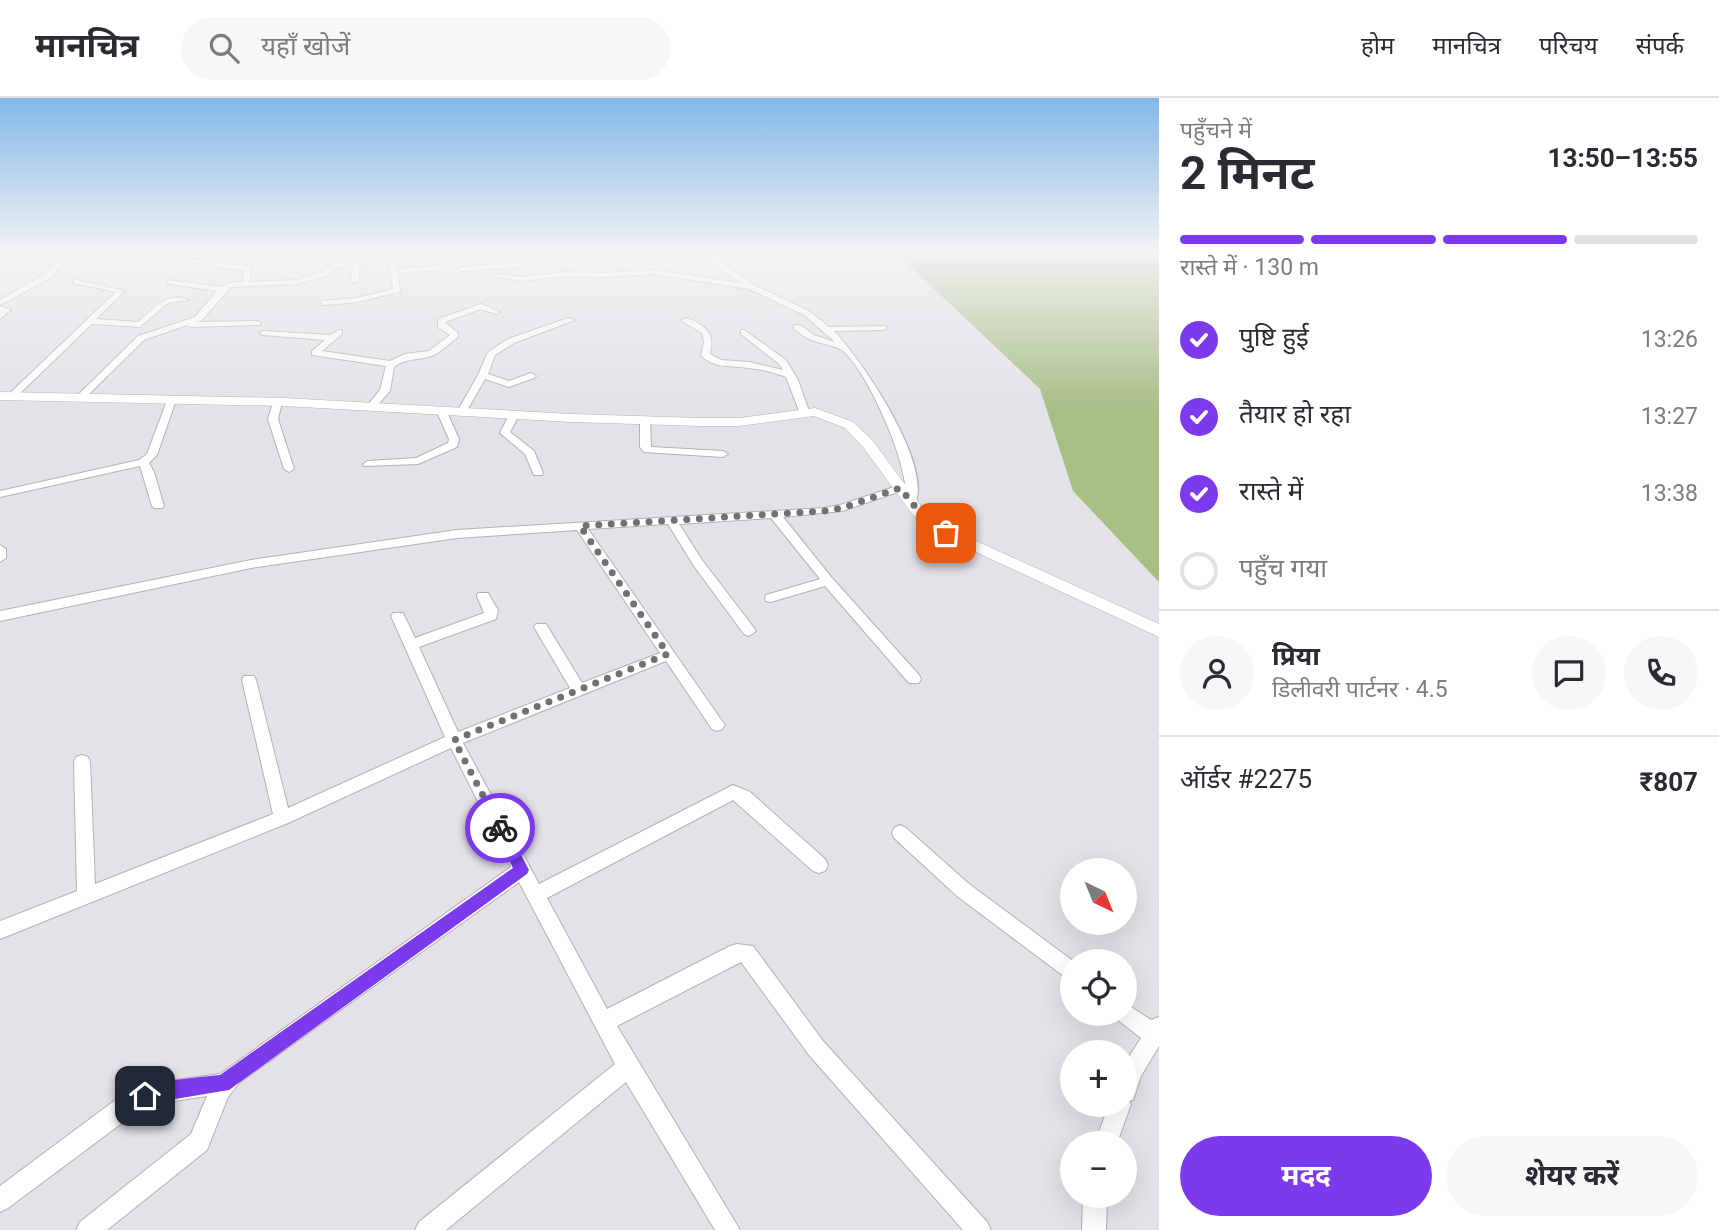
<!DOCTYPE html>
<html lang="hi">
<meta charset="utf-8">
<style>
:root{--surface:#fff;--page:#f7f7f7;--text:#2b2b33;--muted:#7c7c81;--line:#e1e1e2;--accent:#7c3aed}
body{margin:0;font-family:Roboto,"Noto Sans Devanagari",sans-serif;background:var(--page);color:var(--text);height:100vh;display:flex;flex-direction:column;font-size:26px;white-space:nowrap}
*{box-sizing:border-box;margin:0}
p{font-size:23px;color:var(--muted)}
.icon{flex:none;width:38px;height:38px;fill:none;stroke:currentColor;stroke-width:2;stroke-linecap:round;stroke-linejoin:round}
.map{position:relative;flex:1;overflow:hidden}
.panel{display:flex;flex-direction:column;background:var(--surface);width:560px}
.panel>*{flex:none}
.needle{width:46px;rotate:137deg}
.buttons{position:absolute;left:1060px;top:760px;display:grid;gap:14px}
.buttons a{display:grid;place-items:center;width:77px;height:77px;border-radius:50%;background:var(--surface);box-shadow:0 7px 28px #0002;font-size:35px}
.pin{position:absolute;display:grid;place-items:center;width:60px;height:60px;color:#fff;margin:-30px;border-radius:14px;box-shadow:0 4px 10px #0006}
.courier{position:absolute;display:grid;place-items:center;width:70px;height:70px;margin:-35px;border:5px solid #7c3aed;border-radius:50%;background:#fff;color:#222;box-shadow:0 2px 9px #0007}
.headline em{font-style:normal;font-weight:700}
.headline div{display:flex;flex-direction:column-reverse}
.headline{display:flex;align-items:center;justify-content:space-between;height:119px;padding:0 21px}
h1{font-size:46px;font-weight:700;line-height:52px}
.bar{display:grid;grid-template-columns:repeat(4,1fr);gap:10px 7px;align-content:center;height:84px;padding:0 21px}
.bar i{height:9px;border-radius:5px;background:var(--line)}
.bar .selected{background:var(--accent)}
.bar p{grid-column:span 4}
.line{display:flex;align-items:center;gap:18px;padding:0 21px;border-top:2px solid var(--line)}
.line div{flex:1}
.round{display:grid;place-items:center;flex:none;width:74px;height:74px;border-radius:37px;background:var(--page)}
ol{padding:0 21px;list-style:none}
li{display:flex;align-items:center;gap:21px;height:77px}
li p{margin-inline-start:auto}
li .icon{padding:7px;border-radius:50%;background:var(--accent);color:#fff;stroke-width:4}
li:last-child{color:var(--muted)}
li i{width:38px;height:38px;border:4px solid var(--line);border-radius:50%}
.button{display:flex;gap:14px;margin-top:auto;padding:14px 21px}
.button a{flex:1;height:80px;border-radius:42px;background:var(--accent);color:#fff;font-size:28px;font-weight:700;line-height:80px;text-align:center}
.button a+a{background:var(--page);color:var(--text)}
header{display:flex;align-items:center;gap:42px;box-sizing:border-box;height:98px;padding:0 35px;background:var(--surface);border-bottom:2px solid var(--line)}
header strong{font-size:33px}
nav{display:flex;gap:38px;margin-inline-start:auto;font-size:24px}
.search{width:490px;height:63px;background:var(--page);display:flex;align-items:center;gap:18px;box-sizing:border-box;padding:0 24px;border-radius:38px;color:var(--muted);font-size:26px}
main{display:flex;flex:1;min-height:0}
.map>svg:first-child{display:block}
.green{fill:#a7be85}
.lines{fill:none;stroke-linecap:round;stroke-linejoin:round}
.minor-casing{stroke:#b3b0b5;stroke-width:2}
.tertiary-casing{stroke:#b3b0b5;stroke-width:1}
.minor{fill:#fff;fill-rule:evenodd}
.tertiary{fill:#fff;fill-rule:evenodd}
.route{fill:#7c3aed}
.done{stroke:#717073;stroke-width:7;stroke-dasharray:0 12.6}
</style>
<header>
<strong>मानचित्र</strong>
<div class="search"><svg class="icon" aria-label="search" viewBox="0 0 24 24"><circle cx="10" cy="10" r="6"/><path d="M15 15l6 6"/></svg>यहाँ खोजें</div>
<nav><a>होम</a><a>मानचित्र</a><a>परिचय</a><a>संपर्क</a></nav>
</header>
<main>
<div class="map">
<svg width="1159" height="1132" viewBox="0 0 1159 1132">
<rect width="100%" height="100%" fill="#e5e2e7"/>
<path class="green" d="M895,154h264v330l-86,-91 -33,-102z"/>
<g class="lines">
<defs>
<g id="minor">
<path d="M46,154h51l-25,3 -23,24 -49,26v-5l43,-25 21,-20 -64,3v-4z"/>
<path d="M393,154h6l2,8 -5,2 1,7 43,-3 4,2 -4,2 -42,3 2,19 -43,10 -32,3h-3v-4l35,-3 36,-9 -4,-26 -29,2 -1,16 -4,2 -4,-2 2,-15 -17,1 -9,9 -30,8 -66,3 -30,34 -5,1 61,-1 4,2 -1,2 -69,2 -4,-2 -43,15 -60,59 -8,-2 62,-61 57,-19 22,-26 -46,-7h-3v-4l53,7 8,-4 13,-1 2,-11 -62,-11 -2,-3 71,10 -1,15 47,-2 24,-8 13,-9 59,-5z"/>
<path d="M695,154h9l13,7 23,-7h7l-6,5 -19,5 32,23 55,26 20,16 57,-1 1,2 -4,2 -49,1c28,29 99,134 81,173l-4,1 -6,-3c8,-30 -38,-132 -62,-151 -10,-7 -25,-7 -36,-13 -4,-2 -9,-6 -13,-9v-4h6l14,10 21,7 -31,-27 -55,-26 -94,-15 -52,3 -39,-1 -43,5 -26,-5 4,-2 22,3 43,-5 39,1 52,-3 86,13z"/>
<path d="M519,165l3,4 -61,4 -4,-2 4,-2z"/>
<path d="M73,181l52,12 -29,28 42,3c15,-13 30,-31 51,-22l-21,3 -28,24 -48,-3 -78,75h-6v-4l108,-103 -43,-9z"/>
<path d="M481,206l19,8 -4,2 -15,-5 -36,13 13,11v4c-7,5 -16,14 -24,18 -14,6 -27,2 -40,12l-4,24 -15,17 -3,1 -5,-3 13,-16 6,-24 -74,-11v-4l13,-11 -62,-5 -4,-2 4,-2 67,4 9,-5h3v4l-20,17 68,10 15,-7 24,-3 21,-16 -12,-8v-8z"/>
<path d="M0,208l11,4 -11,9z"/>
<path d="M568,220l7,2 -61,23 -19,12 -7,19 21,7 22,-8 5,3 -2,2 -25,9 -24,-8 -20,35h-6l-2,-2 21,-37 10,-23 20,-13z"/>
<path d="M686,220c20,7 29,15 24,36l11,6 28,2 34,8 -4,-6 -38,-30v-4h3l42,30 12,20 11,31 -2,2 -8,-2 -13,-34c-13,-5 -25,-8 -38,-9 -18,-3 -34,1 -47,-13l3,-14 -2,-8 -19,-11 -1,-2z"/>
<path d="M168,300l8,2 -19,55 -8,8 5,9 10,34 -2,2h-8l-2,-2 -12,-40 -140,31v-6l139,-31 8,-6z"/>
<path d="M274,302l8,2 -4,17 16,50 -5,3 -5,-3 -16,-50z"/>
<path d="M438,310l8,2 13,29 -2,8 -39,17 -54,2 -1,-2 5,-3 48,-3 32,-15 1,-4 -13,-29z"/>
<path d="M514,314l5,3 -9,17 24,19 9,22 -1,2h-8l-9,-21 -25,-21 9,-18z"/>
<path d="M645,319l5,3 1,27 72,4 5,3 -5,3 -79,-5 -4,-5v-27z"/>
<path d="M900,387l5,3 -1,2 -62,21 -59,6 49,61 87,97 2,4 -2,4h-10l-84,-97 -54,16 -5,-1 -1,-3 1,-3 54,-16 -49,-61 -92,6 23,36 52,68 2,3 -7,5 -5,-2 -50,-68 -26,-42 -80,5 134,192 3,4 -3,4 -5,2 -5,-2 -46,-68 -203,82 76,141 194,-99 17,7 75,67 3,6 -3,6 -6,2 -6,-2 -80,-71 -186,98 60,111 123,-63 7,-2 16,2 70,95 164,181 4,8h-28l-154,-175 -68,-93 -124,64 123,204h-25l-89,-148 -180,148h-31l4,-8 196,-158 -96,-182 -279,200 -12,15 -21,53 -100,80h-31l4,-8 111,-88 16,-38 -46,7 -27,11 -126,94 -8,4v-26l118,-88 43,-16 59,-8 291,-207 -60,-119 -163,75 -288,116v-18l77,-30 -3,-129 2,-5 6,-2 6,2 2,5 5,122 178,-70 -31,-134 2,-4h10l2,4 32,128 157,-71 -54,-121 2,-3h10l12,25 69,-25 -7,-17 1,-3h10l10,17 -2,9 -77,28 39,85 112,-44 -36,-61 2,-3h10l36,59 78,-30 -83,-123 -120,8 -206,30 -251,53v-10l251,-51 206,-30 367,-22 16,-3z"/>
<path d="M0,447l6,4v9l-6,4z"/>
<path d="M900,727l6,3 63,56 104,77v22l-116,-87 -63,-58 -2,-5 2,-5z"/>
<path d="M1125,905l26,17 8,-3v29l-18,30 -8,24 -4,1 2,3 -14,39h-22l14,-39h16v-41l16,-25 -23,-18 -3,-7h10z"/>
<path d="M1083,1097h24l-1,35h-24z"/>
</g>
<path id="tertiary" d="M0,294l284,6 288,16 129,4h38l76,-10 38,14 20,19 50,68 20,17 216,98v13l-226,-105 -20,-17 -50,-68 -18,-19 -31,-12 -75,10h-38l-129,-4 -288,-16 -284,-6z"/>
</defs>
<use href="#minor" class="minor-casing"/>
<use href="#tertiary" class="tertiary-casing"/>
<use href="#minor" class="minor"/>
<use href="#tertiary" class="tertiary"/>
</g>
<linearGradient id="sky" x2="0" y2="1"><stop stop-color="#82b8e8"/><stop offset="0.49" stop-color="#f3f2f4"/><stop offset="1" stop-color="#f3f2f4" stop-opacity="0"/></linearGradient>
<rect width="1159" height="312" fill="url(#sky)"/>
<path class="route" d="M500,724l5,2 24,46 -2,4 -298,216 -84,14 -6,-2 -2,-6 2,-6c25,-11 54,-12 81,-15l293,-207 -20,-40z"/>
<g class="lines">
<path class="done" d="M500,730l-46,-88 214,-86 -88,-128 244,-15 18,-3 58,-20 25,31 21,14"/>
</g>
</svg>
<div class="buttons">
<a><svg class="needle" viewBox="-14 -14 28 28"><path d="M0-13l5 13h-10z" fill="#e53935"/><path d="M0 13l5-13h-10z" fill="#7c7c81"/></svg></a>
<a><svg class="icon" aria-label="locate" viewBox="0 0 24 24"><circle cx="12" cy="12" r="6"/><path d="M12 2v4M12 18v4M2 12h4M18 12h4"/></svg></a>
<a>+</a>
<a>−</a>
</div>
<div class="pin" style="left:946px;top:435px;background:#ea580c"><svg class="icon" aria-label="bag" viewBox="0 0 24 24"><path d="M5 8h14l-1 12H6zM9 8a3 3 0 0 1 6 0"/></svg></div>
<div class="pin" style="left:145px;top:998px;background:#1f2937"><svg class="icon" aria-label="home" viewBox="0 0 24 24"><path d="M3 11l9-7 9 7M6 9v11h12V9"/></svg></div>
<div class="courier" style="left:500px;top:730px"><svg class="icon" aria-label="bike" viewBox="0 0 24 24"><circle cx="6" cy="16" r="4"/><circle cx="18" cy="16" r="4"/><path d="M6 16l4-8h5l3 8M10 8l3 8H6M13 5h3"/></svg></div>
</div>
<section class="panel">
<div class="headline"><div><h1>2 मिनट</h1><p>पहुँचने में</p></div><em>13:50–13:55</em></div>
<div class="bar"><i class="selected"></i><i class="selected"></i><i class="selected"></i><i></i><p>रास्ते में · 130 m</p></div>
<ol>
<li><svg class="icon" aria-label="check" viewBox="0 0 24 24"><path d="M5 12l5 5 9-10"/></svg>पुष्टि हुई<p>13:26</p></li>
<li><svg class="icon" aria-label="check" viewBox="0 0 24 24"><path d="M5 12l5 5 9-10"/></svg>तैयार हो रहा<p>13:27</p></li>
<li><svg class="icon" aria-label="check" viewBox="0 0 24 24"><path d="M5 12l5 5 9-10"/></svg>रास्ते में<p>13:38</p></li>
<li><i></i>पहुँच गया</li>
</ol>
<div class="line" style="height:126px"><a class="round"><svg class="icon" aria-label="person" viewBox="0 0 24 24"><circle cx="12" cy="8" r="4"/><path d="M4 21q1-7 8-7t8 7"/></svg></a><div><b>प्रिया</b><p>डिलीवरी पार्टनर · 4.5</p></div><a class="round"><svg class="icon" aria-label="chat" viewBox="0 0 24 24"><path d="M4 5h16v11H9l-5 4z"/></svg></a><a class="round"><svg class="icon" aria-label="phone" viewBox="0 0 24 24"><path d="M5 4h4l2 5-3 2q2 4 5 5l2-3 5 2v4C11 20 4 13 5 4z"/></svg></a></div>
<div class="line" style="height:91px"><div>ऑर्डर #2275</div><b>₹807</b></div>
<div class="button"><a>मदद</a><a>शेयर करें</a></div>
</section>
</main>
